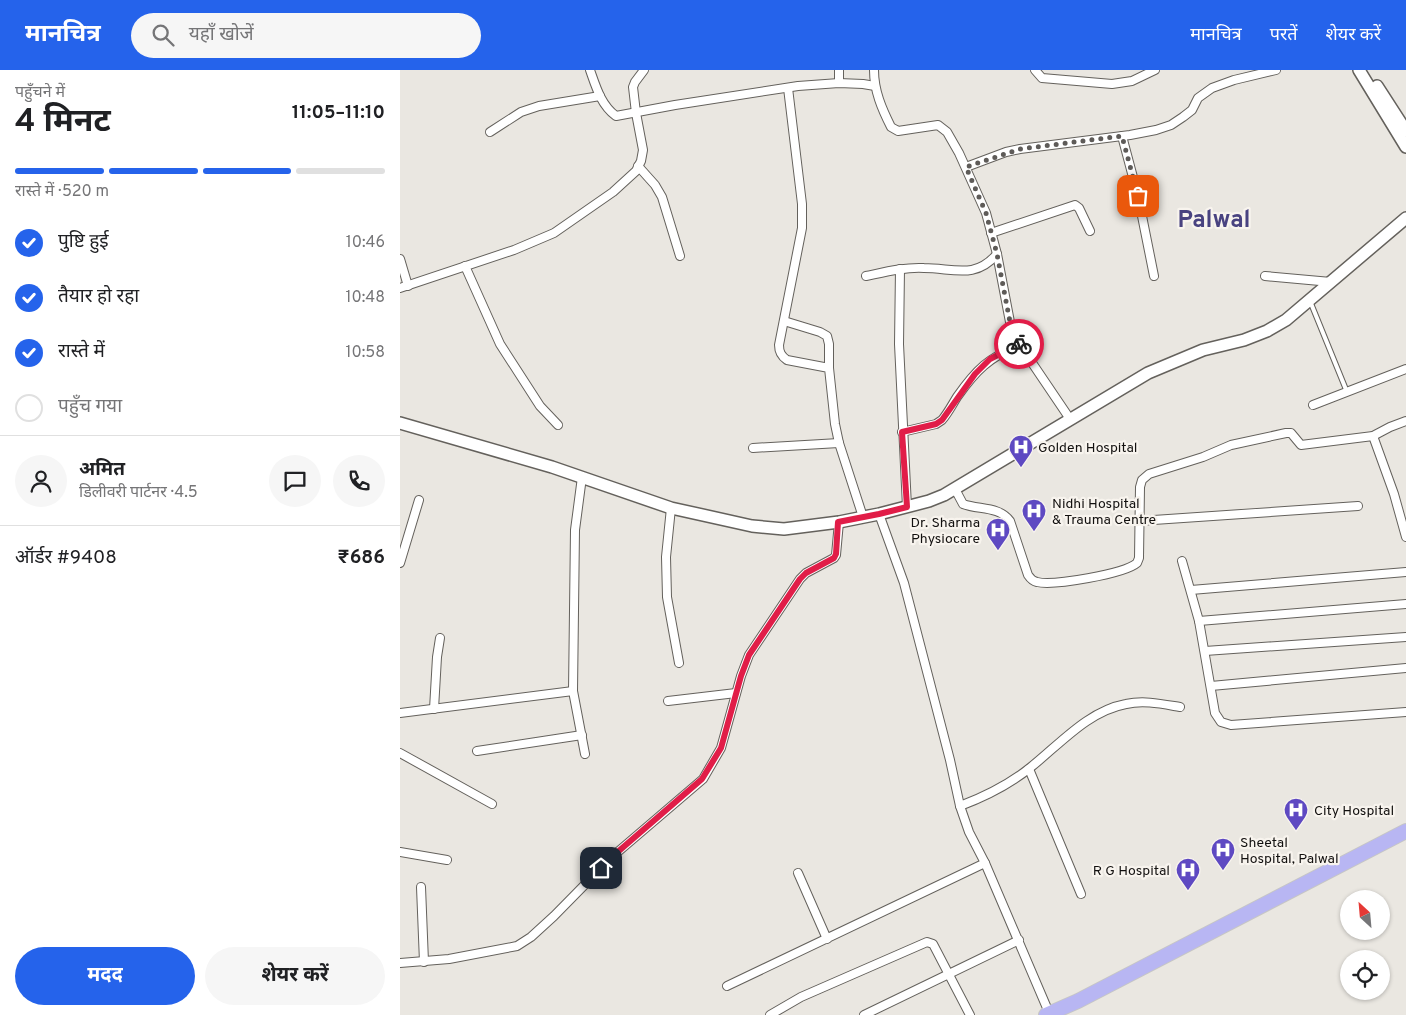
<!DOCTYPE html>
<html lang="hi">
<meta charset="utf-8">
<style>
:root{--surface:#fff;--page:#f6f6f6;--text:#202124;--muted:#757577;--line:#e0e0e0;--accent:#2563eb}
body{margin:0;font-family:Overpass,"Noto Sans Devanagari",sans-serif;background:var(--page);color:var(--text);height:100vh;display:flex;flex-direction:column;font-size:19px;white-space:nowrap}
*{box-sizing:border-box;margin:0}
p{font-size:16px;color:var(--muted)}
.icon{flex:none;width:28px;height:28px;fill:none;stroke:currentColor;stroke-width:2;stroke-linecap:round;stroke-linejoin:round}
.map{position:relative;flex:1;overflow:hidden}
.panel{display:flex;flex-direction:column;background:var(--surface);width:400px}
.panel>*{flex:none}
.needle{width:32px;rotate:334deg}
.fabs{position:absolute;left:940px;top:820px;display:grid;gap:10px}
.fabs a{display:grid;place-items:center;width:50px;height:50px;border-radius:50%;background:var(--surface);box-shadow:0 1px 4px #0004;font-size:25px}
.pin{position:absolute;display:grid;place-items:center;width:42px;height:42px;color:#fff;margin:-21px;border-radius:10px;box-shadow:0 2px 8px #0006}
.courier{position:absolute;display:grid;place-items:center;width:50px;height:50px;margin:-25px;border:4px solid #e11d48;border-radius:50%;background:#fff;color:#222;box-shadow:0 1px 6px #0007}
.headline em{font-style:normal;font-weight:700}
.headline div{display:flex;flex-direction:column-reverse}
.headline{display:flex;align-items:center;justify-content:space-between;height:85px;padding:0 15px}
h1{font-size:32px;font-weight:700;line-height:38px}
.bar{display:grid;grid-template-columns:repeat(4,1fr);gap:8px 5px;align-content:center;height:60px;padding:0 15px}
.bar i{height:6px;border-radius:4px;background:var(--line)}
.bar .on{background:var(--accent)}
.bar p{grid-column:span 4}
.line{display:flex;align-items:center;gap:12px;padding:0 15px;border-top:1px solid var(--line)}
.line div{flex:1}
.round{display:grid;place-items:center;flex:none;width:52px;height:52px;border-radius:26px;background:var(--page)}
ol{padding:0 15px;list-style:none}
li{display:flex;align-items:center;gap:15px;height:55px}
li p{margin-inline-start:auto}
li .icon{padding:5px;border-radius:50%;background:var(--accent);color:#fff;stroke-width:4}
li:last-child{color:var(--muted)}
li i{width:28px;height:28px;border:2px solid var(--line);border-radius:50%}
.cta{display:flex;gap:10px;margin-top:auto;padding:10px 15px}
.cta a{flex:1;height:58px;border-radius:30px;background:var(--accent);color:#fff;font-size:20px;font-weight:700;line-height:58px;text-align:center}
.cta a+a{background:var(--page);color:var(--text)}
header{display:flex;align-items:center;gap:30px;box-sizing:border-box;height:70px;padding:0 25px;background:var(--accent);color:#fff}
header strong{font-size:24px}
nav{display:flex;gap:28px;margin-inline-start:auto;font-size:18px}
.search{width:350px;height:45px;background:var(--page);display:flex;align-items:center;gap:12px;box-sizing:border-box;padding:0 18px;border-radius:28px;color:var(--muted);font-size:19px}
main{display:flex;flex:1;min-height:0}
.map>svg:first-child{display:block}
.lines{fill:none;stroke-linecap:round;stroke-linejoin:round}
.service-casing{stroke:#64615c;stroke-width:6}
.minor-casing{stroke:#64615c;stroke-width:10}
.secondary-casing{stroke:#64615c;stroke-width:14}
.trunk-casing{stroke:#c6c6c5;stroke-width:16}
.service{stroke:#fff;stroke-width:4}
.minor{stroke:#fff;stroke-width:8}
.secondary{stroke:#fff;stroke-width:11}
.trunk{stroke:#b8b6f3;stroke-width:14}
.done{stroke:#5e5b58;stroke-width:5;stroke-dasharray:0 9}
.route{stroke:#e11d48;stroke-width:6}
.labels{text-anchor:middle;stroke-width:4.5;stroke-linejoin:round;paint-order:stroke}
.poi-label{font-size:14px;fill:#12100f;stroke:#f8f4ee;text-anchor:start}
.town-label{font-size:24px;font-weight:bold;fill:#494380;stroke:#f8f4ee}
</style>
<header>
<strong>मानचित्र</strong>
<div class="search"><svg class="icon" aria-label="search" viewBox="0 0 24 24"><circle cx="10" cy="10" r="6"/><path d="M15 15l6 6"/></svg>यहाँ खोजें</div>
<nav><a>मानचित्र</a><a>परतें</a><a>शेयर करें</a></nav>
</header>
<main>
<section class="panel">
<div class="headline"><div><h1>4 मिनट</h1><p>पहुँचने में</p></div><em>11:05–11:10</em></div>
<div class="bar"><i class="on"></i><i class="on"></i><i class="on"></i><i></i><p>रास्ते में · 520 m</p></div>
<ol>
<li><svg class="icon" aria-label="check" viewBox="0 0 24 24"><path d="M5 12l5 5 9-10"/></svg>पुष्टि हुई<p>10:46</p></li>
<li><svg class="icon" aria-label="check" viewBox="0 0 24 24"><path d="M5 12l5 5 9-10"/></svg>तैयार हो रहा<p>10:48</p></li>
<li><svg class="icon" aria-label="check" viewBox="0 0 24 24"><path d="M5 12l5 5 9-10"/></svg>रास्ते में<p>10:58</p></li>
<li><i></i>पहुँच गया</li>
</ol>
<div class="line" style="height:90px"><a class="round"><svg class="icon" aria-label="person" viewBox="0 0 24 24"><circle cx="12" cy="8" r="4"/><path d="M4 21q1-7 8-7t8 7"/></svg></a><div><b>अमित</b><p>डिलीवरी पार्टनर · 4.5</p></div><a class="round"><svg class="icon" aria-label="chat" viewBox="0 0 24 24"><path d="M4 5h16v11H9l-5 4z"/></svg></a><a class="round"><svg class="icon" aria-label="phone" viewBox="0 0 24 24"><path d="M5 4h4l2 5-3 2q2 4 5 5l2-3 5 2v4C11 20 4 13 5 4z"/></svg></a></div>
<div class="line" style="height:65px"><div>ऑर्डर #9408</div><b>₹686</b></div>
<div class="cta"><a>मदद</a><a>शेयर करें</a></div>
</section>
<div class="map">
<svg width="1006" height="945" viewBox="0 0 1006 945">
<rect width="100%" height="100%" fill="#eae7e1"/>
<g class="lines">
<defs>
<path id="service" d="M910,231l37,91"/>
<g id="minor">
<path d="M190,0c6,17 11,35 26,46l59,-11 123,-19 41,-3 24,1 12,2"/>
<path d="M439,0v13"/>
<path d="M474,0c0,21 8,39 17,57l7,4 40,-6 9,7 12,21 27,60 11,41 13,68 10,23 50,74"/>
<path d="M635,0l7,8 70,6 20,-3 23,-11"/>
<path d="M388,18l14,116v24l-23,117c0,7 2,11 8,15l42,8 6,56 4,19 24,74"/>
<path d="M90,62l31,-20 18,-6 61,-10"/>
<path d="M722,66l16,60 16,80"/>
<path d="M238,96l17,19 7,12 18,59"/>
<path d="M566,97l40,-15 14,-3 110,-14 26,-5 15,-5 12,-8 9,-7 6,-12 14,-10 22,-8 42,-10"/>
<path d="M591,163l84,-28 4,3 11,23"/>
<path d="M0,189l8,27"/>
<path d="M65,196l35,78 40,62 18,19"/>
<path d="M500,199l-1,75 8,163"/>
<path d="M466,206c19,-4 38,-9 58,-8 29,0 51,12 73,-14"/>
<path d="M865,206l66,6"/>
<path d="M0,218l114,-38 40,-17 59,-41 23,-21 5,-10 2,-11 -7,-37 -3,-26 2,-5 9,-12"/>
<path d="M384,251l36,11 7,4 2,8v24"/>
<path d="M913,335l93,-36"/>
<path d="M502,362l34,-8 6,-4c6,-7 10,-15 15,-23 19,-27 32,-40 63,-52"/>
<path d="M973,366l21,58 12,43"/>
<path d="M353,378l86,-5"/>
<path d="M182,407l-7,53 -2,161 12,63"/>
<path d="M555,419l8,15c16,6 36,2 47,17l18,54c2,3 4,6 9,7 16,4 87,-8 100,-19l2,-5 1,-71 2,-7 7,-6 54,-17 28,-12 55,-12h5l10,12 72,-9 17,-9 16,-6"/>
<path d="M271,438l-5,49 1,40 12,66"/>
<path d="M479,444l25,69 46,177 10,46 9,26 16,31 65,152"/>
<path d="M739,451l219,-15"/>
<path d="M782,491l17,60 16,92 6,9 10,3 175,-13"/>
<path d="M0,493l19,-63"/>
<path d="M791,520l215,-18"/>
<path d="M799,551l207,-17"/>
<path d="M805,581l201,-14"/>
<path d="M811,616l195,-18"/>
<path d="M268,631l68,-8"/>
<path d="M34,639l3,-52 3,-19"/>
<path d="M0,643l173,-22"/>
<path d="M77,681l105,-16"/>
<path d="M0,683l92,51"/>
<path d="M629,699l52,125"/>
<path d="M560,736c24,-9 50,-22 71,-39 29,-23 57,-56 95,-63 18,-4 36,0 54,3"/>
<path d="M0,782l47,8"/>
<path d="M398,803l29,66"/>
<path d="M21,817l3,75"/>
<path d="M0,893l49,-4 68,-13 14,-9 23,-21 59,-60 90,-77 18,-31 20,-72 8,-21 51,-76 6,-6 28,-15 2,-3 3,-33"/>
<path d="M327,916l258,-123"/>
<path d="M370,945l31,-18 126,-55 6,2 37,71"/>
<path d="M464,945l155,-75"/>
</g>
<g id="secondary">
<path d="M959,0l47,77"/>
<path d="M977,16l29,45"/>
<path d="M0,353l152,44 119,41 81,18 32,3 55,-7 40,-8 50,-13 15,-6 204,-122 55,-23 41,-10 23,-9 19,-11 120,-102"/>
</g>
<path id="trunk" d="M646,945l32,-14 328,-170"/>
</defs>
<use href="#service" class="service-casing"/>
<use href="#minor" class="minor-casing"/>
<use href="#secondary" class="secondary-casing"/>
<use href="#trunk" class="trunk-casing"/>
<use href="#service" class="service"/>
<use href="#minor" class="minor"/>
<use href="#secondary" class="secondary"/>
<use href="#trunk" class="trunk"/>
</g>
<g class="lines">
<path class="done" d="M619,274l-9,-22 -13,-68 -11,-41 -20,-46 54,-18 102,-13 16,60"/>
<path class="route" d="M201,798l12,-12 89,-77 19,-31 20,-72 8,-21 51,-76 6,-6 28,-15 2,-4 2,-32 41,-8 28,-7 -5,-75 34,-8 6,-4 33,-46 15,-15 29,-15"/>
</g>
<defs>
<symbol id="hospital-pin" viewBox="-11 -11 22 30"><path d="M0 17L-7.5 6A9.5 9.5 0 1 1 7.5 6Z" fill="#5e49c2" stroke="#f8f4ee"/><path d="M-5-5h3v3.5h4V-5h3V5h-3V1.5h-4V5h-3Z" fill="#fff"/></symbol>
</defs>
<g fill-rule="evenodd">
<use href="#hospital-pin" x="607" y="363" width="28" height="38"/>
<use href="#hospital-pin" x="620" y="427" width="28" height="38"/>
<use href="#hospital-pin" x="584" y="446" width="28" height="38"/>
<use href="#hospital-pin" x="882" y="726" width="28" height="38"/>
<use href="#hospital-pin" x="809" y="766" width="28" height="38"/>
<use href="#hospital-pin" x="774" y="786" width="28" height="38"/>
</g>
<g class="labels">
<g class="poi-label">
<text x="638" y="382">Golden Hospital</text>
<text x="652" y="438">Nidhi Hospital<tspan x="652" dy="16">&amp; Trauma Centre</tspan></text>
<text x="580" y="457" text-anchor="end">Dr. Sharma<tspan x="580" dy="16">Physiocare</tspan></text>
<text x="914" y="745">City Hospital</text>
<text x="840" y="777">Sheetal<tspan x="840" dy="16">Hospital, Palwal</tspan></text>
<text x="770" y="805" text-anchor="end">R G Hospital</text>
</g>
<g class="town-label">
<text x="814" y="157">Palwal</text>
</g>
</g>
</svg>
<div class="fabs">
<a><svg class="needle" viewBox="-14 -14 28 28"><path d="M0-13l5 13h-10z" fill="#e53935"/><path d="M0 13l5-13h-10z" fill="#757577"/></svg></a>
<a><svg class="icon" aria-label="locate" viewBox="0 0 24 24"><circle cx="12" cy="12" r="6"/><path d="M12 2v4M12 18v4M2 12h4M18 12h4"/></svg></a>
</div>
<div class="pin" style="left:738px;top:126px;background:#ea580c"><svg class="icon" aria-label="bag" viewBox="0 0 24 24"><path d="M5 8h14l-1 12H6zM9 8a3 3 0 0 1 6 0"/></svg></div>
<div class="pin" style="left:201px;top:798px;background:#1f2937"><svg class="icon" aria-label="home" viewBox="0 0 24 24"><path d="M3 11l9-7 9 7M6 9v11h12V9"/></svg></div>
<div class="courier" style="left:619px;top:274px"><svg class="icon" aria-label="bike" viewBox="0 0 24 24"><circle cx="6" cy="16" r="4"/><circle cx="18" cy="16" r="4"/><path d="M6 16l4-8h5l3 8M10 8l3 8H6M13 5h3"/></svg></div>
</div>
</main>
